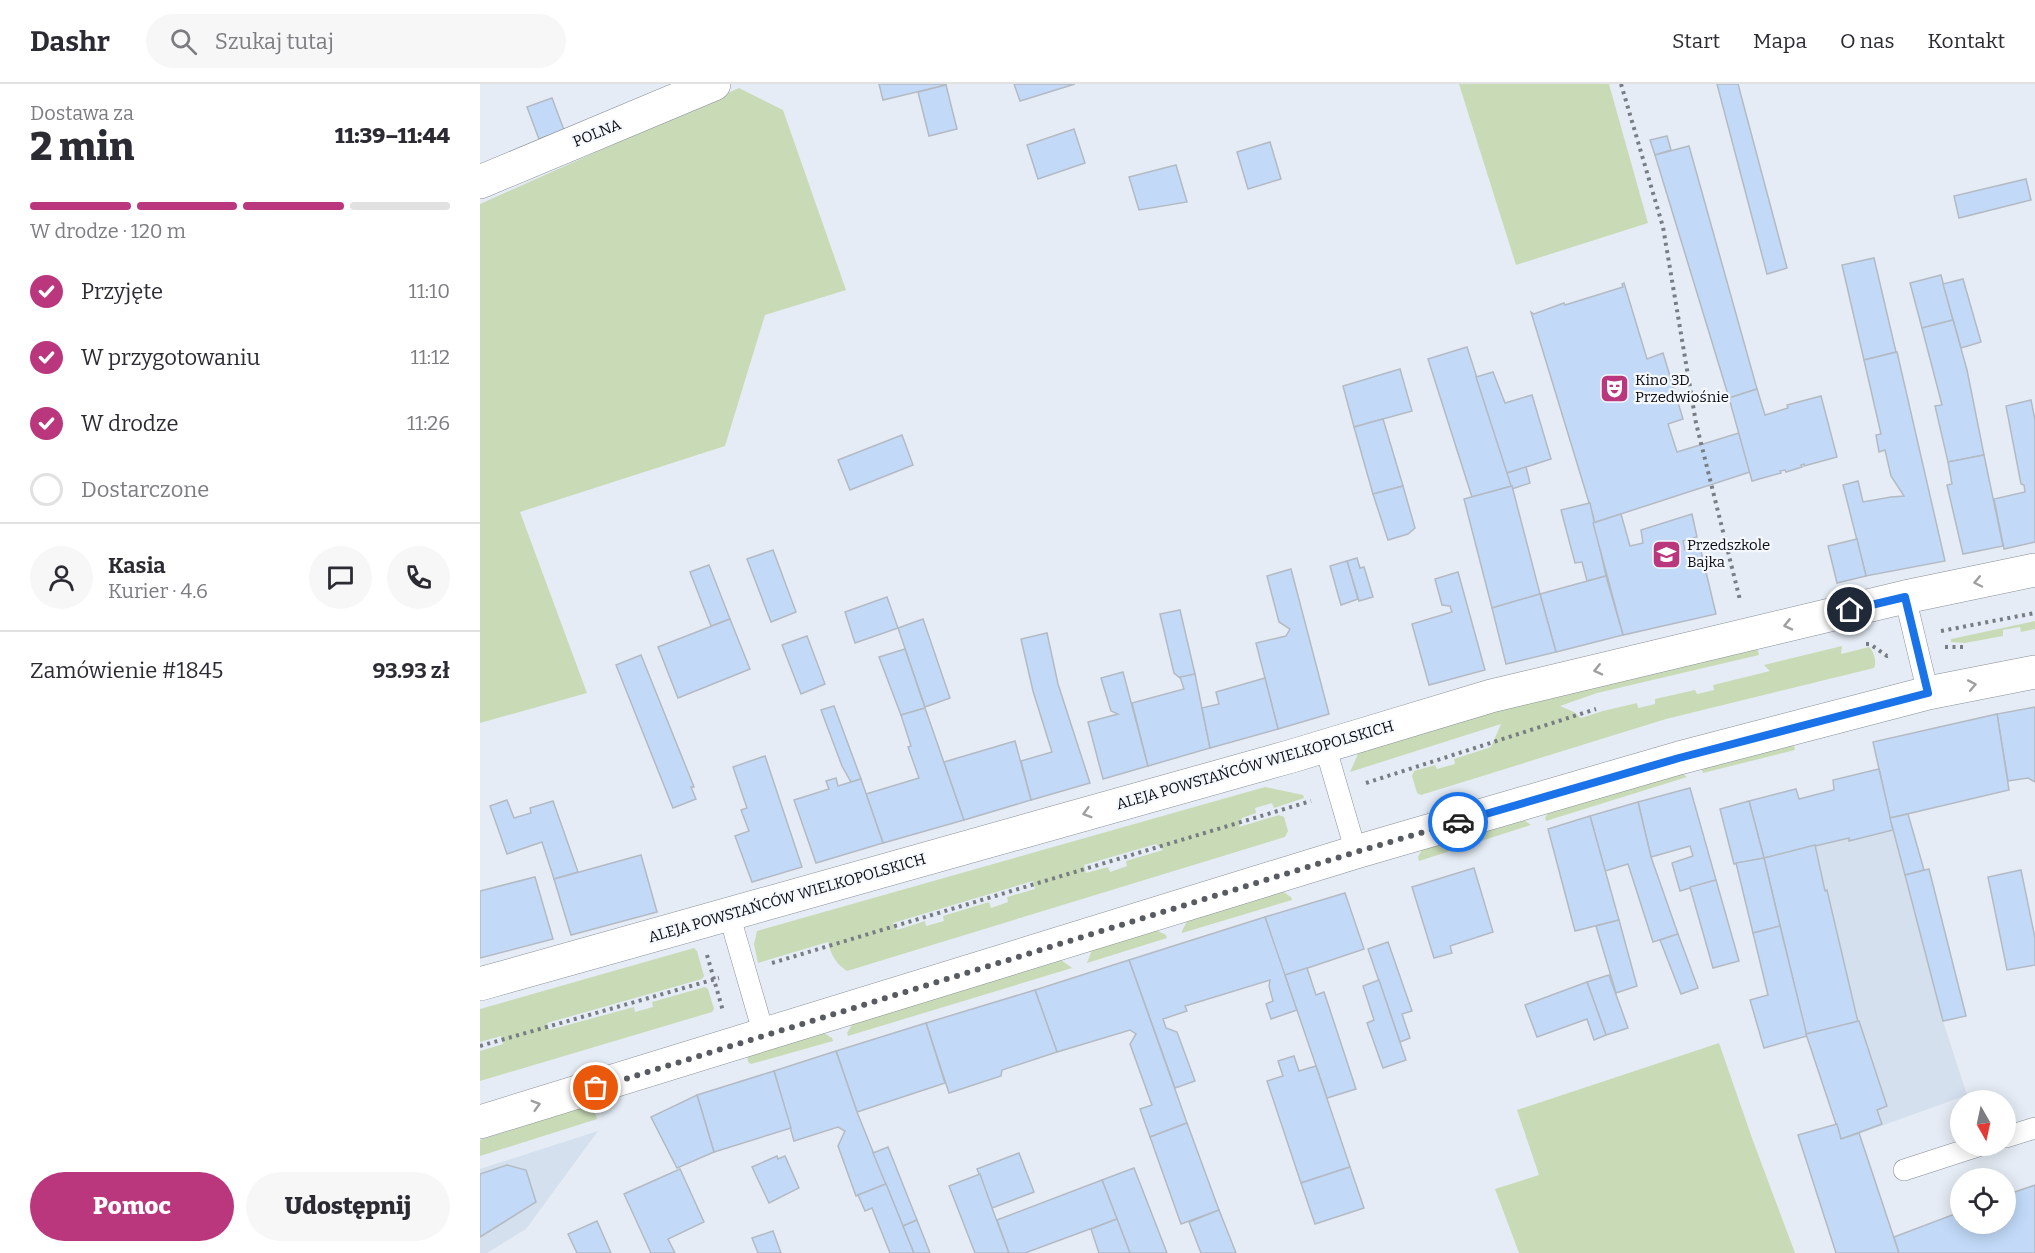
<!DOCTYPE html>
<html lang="pl">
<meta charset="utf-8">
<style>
:root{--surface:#fff;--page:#f7f7f7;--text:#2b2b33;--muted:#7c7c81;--line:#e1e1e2;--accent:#bb377d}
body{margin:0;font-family:Bitter,serif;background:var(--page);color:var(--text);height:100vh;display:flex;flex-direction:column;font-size:22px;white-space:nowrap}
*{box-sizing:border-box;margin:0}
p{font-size:20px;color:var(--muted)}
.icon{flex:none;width:33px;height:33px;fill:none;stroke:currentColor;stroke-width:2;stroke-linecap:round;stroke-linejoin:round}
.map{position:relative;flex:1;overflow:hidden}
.sheet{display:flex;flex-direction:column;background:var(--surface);width:480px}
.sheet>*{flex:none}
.needle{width:39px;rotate:171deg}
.fabs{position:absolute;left:1470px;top:1006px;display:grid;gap:12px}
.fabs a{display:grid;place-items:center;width:66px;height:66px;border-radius:50%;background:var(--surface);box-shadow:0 3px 15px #0003;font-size:30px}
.pin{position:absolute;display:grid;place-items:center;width:51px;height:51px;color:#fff;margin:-26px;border:3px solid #fff;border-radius:50%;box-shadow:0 2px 6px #0007}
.courier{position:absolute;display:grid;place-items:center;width:60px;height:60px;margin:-30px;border:4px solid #1a73e8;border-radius:50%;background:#fff;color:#222;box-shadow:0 2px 8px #0007}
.summary em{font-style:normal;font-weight:800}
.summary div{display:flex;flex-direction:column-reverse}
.summary{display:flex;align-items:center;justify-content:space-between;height:102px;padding:0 30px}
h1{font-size:39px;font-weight:800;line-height:45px}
.bar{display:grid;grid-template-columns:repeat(4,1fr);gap:9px 6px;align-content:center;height:72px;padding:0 30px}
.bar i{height:8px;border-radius:4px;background:var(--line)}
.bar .active{background:var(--accent)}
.bar p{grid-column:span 4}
.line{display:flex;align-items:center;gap:15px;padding:0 30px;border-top:2px solid var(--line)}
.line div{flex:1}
.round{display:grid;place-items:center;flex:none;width:63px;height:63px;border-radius:32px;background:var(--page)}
ol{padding:0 30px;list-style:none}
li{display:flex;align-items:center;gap:18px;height:66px}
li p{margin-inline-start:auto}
li .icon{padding:6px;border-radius:50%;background:var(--accent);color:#fff;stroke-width:4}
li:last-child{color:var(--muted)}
li i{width:33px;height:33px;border:3px solid var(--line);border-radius:50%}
.button{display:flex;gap:12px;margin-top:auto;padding:12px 30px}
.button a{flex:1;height:69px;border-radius:36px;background:var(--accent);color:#fff;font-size:24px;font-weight:800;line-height:69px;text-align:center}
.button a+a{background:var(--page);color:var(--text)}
header{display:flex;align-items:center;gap:36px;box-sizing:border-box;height:84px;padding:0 30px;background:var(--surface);border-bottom:2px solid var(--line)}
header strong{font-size:28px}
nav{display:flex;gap:33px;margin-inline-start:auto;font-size:21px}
.search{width:420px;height:54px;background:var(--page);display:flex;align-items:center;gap:15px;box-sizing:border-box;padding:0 21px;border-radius:33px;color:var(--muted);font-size:22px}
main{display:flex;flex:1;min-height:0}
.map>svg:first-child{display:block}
.built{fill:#d4e0ee}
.green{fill:#c9dbb6;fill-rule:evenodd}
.building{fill:#c2daf8;stroke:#b3bac3;stroke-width:1.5}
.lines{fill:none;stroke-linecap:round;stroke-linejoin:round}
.lane-casing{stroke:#878d95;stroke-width:22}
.street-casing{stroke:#878d95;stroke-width:34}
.path{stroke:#787d83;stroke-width:4;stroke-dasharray:3 4.5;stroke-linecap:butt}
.lane{stroke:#fff;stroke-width:21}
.street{stroke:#fff;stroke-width:33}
.oneway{stroke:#9e9fa0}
.done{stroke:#585c61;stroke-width:6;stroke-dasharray:0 10.8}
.route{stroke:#1a73e8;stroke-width:8}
.labels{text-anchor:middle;stroke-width:4.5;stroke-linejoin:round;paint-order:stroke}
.street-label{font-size:15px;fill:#0c0e11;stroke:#f5f9ff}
.poi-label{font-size:15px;fill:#0c0e11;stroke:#f5f9ff;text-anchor:start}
</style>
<header>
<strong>Dashr</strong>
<div class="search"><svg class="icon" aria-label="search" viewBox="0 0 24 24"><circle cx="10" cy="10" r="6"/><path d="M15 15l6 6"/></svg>Szukaj tutaj</div>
<nav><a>Start</a><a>Mapa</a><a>O nas</a><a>Kontakt</a></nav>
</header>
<main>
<section class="sheet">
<div class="summary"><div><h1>2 min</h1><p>Dostawa za</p></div><em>11:39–11:44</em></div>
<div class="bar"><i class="active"></i><i class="active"></i><i class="active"></i><i></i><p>W drodze · 120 m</p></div>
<ol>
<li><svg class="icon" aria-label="check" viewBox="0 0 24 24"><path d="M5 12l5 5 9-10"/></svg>Przyjęte<p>11:10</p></li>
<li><svg class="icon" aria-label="check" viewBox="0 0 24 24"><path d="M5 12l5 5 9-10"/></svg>W przygotowaniu<p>11:12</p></li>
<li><svg class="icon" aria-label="check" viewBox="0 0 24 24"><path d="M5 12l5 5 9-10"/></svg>W drodze<p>11:26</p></li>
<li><i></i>Dostarczone</li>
</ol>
<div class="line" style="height:108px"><a class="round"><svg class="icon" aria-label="person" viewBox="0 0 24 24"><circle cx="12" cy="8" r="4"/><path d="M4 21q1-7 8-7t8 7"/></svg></a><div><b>Kasia</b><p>Kurier · 4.6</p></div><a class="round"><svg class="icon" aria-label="chat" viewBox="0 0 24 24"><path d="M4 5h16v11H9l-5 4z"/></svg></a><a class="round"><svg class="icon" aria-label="phone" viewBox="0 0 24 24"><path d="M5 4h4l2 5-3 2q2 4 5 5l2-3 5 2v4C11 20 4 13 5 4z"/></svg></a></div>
<div class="line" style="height:78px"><div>Zamówienie #1845</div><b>93.93 zł</b></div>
<div class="button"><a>Pomoc</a><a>Udostępnij</a></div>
</section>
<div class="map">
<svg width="1555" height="1169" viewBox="0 0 1555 1169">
<rect width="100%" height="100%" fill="#e5ecf5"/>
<g class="built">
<path d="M1399,685l64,252 24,74 -108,39 40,119h-63l-38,-118 38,-11 -37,-325 35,-9 -1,-10z"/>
<path d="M118,1047l-72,98 -39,24h-7v-84z"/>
</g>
<g class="green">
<path d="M979,0h150l39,139 -132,42z"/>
<path d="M259,4l44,22 63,180 -81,25 -40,131 -205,66 67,181 -107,30v-519z"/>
<path d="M1555,537v8l-14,3 -1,-5 -17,3v6l-38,7 -14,-1v-3z"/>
<path d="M1362,562l-1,8 28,-7c5,4 8,16 5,21l-208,51 -245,76 -4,-2 -5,-17 2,-5 21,-6 2,4 18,-5 -1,-5 37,-12 10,-23 -151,48 8,-18 14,-8 122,-34 263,-64 2,7 -162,38 -37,13 14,6 7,6 22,-7 34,-8 1,5 17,-4v-5l40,-9 2,4 17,-4 -1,-5 57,-14 -6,-6z"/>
<path d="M1314,661l1,5 -92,23 -1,-3 6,-9z"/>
<path d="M1197,685l10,8 -141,44 -1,-3 6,-10z"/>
<path d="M785,703l38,8 1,3 -30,10 -2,-5 -17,5 1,5 -14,5 -3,9 40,-12 5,2 4,14 -3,6 -438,134c-11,-7 -16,-16 -19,-29l-70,21 -4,-19 3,-13zM676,760l7,6 -37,11 1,5 -17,6 -2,-5 -22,6 -2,-8zM553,797l2,8 -28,8 1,5 -17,6 -2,-6 -46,14 1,5 -18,5 -1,-5 -28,9 -4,-7z"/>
<path d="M1040,733l11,8 -112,36 -1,-4 5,-9z"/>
<path d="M802,807l9,6 1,3 -110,33v-2l5,-10z"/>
<path d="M676,846l10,5 1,3 -80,25 5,-13z"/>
<path d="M214,864l3,3 7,25 -2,3 -155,44 2,7 85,-23 1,5 18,-5 -1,-5 53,-15 3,2 6,20 -2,3 -232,69v-30l23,-7 -2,-8 -21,6v-33z"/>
<path d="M581,876l11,8 -224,68 -1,-3 6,-10z"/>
<path d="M342,948l10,6 1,3 -82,23 -3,-2 -1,-7z"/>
<path d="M1239,959l33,95 43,115h-276l-24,-64 44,-14 -22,-65z"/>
<path d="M105,1022l10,6 2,7 -117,37v-16z"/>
</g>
<g class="building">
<path d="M399,0h67v1l-63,15z"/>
<path d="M534,0h61l-55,17z"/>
<path d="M1237,0h21l49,184 -20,6z"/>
<path d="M466,1l11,44 -28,7 -11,-44z"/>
<path d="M72,14l12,32 -25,9 -12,-32z"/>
<path d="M594,45l11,34 -47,16 -11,-34z"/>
<path d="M1187,52l4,14 -16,5 -5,-15z"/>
<path d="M790,58l11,37 -33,10 -11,-37z"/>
<path d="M1209,62l68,243 -28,9 -74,-243z"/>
<path d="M696,81l11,37 -48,8 -10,-33z"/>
<path d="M1546,95l5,21 -72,18 -5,-22z"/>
<path d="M1394,174l22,94 -32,8 -22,-95z"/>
<path d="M1461,191l12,45 -31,8 -12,-45z"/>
<path d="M1483,195l18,63 -20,6 -18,-64z"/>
<path d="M1144,199l23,76 16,-6 20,66 -15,5 9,28 62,-19 11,39 -157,51 1,-4 -63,-207 3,2 30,-11 1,2 58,-18 -1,-3z"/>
<path d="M1473,236l14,50 17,85 -36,7 -13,-56 7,-1 -20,-77z"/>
<path d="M987,263l45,139 -40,11 -44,-138z"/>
<path d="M1417,268l48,209 -79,15 -23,-91 15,-4 5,21 28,-5 13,-1 -13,-20 -6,-26 -6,2 -3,-17 5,-1 -17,-74z"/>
<path d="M920,285l12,42 -58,16 -11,-41z"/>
<path d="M1013,288l12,31 27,-8 19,64 -44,14 -31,-96z"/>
<path d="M1277,305l8,26 23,-7 -1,-3 34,-9 16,61 -33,9v-2l-3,1 1,2 -16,5 -1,-2 -5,1 1,2 -29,8 -23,-83z"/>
<path d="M1551,316l4,20v122l-31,7 -10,-50 31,-7 -1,-7 -3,-1 -15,-78z"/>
<path d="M903,335l20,67 -30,8 -19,-67z"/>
<path d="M422,351l11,30 -63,25 -12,-30z"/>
<path d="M1504,371l19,91 -40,8 -16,-69 5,-1 -4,-22z"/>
<path d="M1046,383l4,16 -18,6 -5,-16z"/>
<path d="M923,402l12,42 -7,6 -20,6 -15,-46z"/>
<path d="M1032,402l28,108 -48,14 -28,-109z"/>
<path d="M1110,419l16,73 -19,5 -5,-19 -7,1 -14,-53z"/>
<path d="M1141,430l9,32 13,-3 -2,-13 51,-16 5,23 -14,4 2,9 15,-3 16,67 -93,21 -30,-112z"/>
<path d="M1377,455l9,37 -29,7 -9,-37z"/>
<path d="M293,466l23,62 -25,10 -24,-63z"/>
<path d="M877,474l3,10 4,-1 9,30 -14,4 -12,-40z"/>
<path d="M867,477l11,38 -17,6 -11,-39z"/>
<path d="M229,481l21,54 -19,7 -21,-54z"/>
<path d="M811,485l38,145 -51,15 -22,-86 30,-7 4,-7 -11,-7 -12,-46z"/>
<path d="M978,488l27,98 -56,15 -17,-61 40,-12 -2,-6 -8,-1 -7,-26z"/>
<path d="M1126,492l17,59 -67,17 -16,-58z"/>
<path d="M1060,510l16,58 -50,12 -14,-56z"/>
<path d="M407,513l11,31 -43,15 -10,-31z"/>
<path d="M700,526l15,64 -15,4 -6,-5 -14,-59z"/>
<path d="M250,535l20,50 -72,29 -20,-51z"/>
<path d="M443,535l27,79 -25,9 -27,-79z"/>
<path d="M567,549l11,51 32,99 -59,17 -10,-39 31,-9 -19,-61 -12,-52z"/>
<path d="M327,552l18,48 -24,10 -19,-49z"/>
<path d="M425,565l20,59 -24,7 -22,-58z"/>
<path d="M161,571l53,132h-3l5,12 -23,9 -57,-143z"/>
<path d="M643,588l25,94 -45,13 -15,-57 30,-8 -7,-3 -10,-33z"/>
<path d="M715,590l15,74 -62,18 -16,-63 52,-14 -4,-12z"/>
<path d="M785,594l13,51 -68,19 -8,-40 17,-4 -3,-12z"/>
<path d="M354,622l27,73 -10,3 -9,-16 -21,-56z"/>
<path d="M1555,623v75l-7,-4 -20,3 -11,-67z"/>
<path d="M445,624l39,112 -81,23 -17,-49 53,-16 -11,-31 3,-1 -10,-31z"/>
<path d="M1517,630l12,76 -119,28 -17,-76z"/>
<path d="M535,657l16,59 -67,20 -20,-58z"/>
<path d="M285,672l37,111 -50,15 -17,-46 14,-5 -8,-21 6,-2 -14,-41z"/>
<path d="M1399,685l14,61 -44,11v-3l-85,20 -15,-57 47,-12 3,10 35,-9 -1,-10z"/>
<path d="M356,694l2,8 23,-7 22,64 -67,20 -22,-63 35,-11 -3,-8z"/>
<path d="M1210,704l26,92 -36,11 -8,-28 21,-7 -3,-10 -39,11 -13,-55z"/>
<path d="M27,716l7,18 17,-5 -1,-5 23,-7 25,71 -24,7 -12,-37 -35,12 -17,-48z"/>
<path d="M1269,717l15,57 -30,6 -14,-55z"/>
<path d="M1158,718l13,55 27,77 -25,8 -25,-78 -23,7 -15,-55z"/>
<path d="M1428,730l16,56 -19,5 -15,-57z"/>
<path d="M1110,732l29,104 -44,11 -27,-102z"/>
<path d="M1335,761l10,46 2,-1 31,132 -52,12 -42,-176z"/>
<path d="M161,771l16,57 -86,23 -17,-56z"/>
<path d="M1284,774l16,68 -27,7 -17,-70z"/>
<path d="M994,784l19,64 -43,14 2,7 -18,5 -22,-71z"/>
<path d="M1449,785l37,147 -23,5 -38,-146z"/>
<path d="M1541,786l14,68v27l-28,5 -19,-93z"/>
<path d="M55,793l18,62 -73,19v-67z"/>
<path d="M1236,796l23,81 -26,7 -23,-81z"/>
<path d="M865,809l19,56 -80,27 -19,-59z"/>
<path d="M785,833l32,93 -26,9 -5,-15 7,-3 -4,-15 1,-6 -85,26 2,5 -24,8 3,9 11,4 18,49 -20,7 -46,-128z"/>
<path d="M1139,836l18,66 -21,7 -20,-67z"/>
<path d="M1300,842l27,110 -43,12 -14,-48 18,-5 -15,-62z"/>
<path d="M1198,850l20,54 -17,6 -21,-54z"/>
<path d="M908,858l24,69 -10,3 8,24 -10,4 -32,-93z"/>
<path d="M649,876l58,163 -37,14 -10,-28 12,-4 -22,-61 6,-10 -6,-4 -73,22 -22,-62z"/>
<path d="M827,884l9,27 8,-3 32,97 -29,9 -42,-123z"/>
<path d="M1129,891l19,53 -22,7 -19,-53z"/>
<path d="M899,896l27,80 -23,8 -16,-45 7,-3 -11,-34z"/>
<path d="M1107,898l19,53 -12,5 -7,-21 -50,18 -12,-32z"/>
<path d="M555,906l22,62 -55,18 -1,6 -52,17 -23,-70z"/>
<path d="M1379,937l28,85 -10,4 5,14 -41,15 -35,-105z"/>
<path d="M446,939l19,60 -88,29 -21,-61z"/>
<path d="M356,967l21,61 29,72 -30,12 -18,-50 7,-15 -7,-4 -44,14 -20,-70z"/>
<path d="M814,972l5,15 17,-5 34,101 -49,16 -34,-102 16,-5 -5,-15z"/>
<path d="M294,987l17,57 -77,24 -17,-57z"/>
<path d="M217,1011l17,57 -37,16 -26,-51z"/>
<path d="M707,1039l32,87 -38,14 -31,-87z"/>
<path d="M1357,1040l4,15 18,-6 40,120h-63l-38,-118z"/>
<path d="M408,1063l29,73 -14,6 -30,-73z"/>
<path d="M539,1069l15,39 -42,16 -15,-39z"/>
<path d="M297,1072l1,3 7,-3 14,32 -30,15 -17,-36z"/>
<path d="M27,1081l19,5 10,32 -56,35v-63z"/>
<path d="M870,1083l14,41 -49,16 -14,-41z"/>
<path d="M654,1084l33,85h-37l-28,-73z"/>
<path d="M200,1085l24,53 -36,17 7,14h-24l-27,-59z"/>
<path d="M500,1090l12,34 17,45h-34l-26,-67z"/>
<path d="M622,1096l15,39 -92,34h-16l-12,-33z"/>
<path d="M406,1100l17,42 11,27h-24l-18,-45 -7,3 -7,-16z"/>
<path d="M1555,1101v68h-136l-5,-16 66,-25v12h46v-29z"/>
<path d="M739,1126l17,43h-35l-12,-31z"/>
<path d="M637,1135l13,34h-31l-8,-24z"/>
<path d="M437,1136l13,33h-16l-11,-27z"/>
<path d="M117,1137l14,32h-34l-9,-19z"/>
<path d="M293,1147l8,22h-23l-6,-15z"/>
</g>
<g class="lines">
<defs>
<g id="lane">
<path d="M1425,513l23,96"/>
<path d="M845,662l31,106"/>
<path d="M249,830l35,121"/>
<path d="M1526,1053l29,-9"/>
<path d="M1424,1086l74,-24"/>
</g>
<g id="street">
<path d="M0,98l234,-98"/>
<path d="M0,900l812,-228 199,-60 414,-99 130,-27"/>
<path d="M0,1038l876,-270 323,-94 249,-65 107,-21"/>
</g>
</defs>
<use href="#lane" class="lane-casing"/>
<use href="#street" class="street-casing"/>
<g class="path">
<path d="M1141,0l42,143 33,196 44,177"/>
<path d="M1461,547l94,-18"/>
<path d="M1386,560h4l17,12 3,-1"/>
<path d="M1465,563h22"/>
<path d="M886,699l230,-74"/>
<path d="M227,871l16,56"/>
<path d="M292,879l539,-162"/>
<path d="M0,962l239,-68"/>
</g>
<use href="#lane" class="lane"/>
<use href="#street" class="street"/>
</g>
<defs><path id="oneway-chevron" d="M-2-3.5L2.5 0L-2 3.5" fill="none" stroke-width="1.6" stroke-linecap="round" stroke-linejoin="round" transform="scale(1.5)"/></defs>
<g class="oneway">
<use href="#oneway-chevron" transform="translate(1498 498) rotate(168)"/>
<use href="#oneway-chevron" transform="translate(1308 541) rotate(167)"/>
<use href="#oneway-chevron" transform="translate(1118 586) rotate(167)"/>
<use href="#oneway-chevron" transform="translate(1492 601) rotate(-11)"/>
<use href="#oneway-chevron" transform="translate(607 729) rotate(164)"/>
<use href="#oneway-chevron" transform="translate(56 1021) rotate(-16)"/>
</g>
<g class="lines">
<path class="done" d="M116,1004l760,-236 102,-30"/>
<path class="route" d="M978,738l221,-64 249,-65 -23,-96 -55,13"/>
</g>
<defs>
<symbol id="theatre-square" viewBox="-11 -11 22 22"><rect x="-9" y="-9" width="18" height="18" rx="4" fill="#bb377d" stroke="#f5f9ff"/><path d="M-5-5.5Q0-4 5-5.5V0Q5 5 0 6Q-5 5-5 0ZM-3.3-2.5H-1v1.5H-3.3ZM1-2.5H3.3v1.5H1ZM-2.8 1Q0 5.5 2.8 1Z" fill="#fff"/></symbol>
<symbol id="school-square" viewBox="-11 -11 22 22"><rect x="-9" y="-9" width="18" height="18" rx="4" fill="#bb377d" stroke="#f5f9ff"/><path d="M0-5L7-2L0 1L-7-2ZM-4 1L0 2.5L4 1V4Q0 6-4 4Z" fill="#fff"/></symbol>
</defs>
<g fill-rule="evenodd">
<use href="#theatre-square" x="1118" y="288" width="33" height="33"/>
<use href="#school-square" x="1170" y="454" width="33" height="33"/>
</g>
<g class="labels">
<g class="street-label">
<text transform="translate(117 49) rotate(-22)" y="5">POLNA</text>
<text transform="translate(775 681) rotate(-16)" y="5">ALEJA POWSTAŃCÓW WIELKOPOLSKICH</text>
<text transform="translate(307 814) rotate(-16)" y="5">ALEJA POWSTAŃCÓW WIELKOPOLSKICH</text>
</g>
<g class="poi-label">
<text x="1155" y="301">Kino 3D<tspan x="1155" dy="17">Przedwiośnie</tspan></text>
<text x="1207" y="466">Przedszkole<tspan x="1207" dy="17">Bajka</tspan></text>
</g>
</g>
</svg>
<div class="fabs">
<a><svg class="needle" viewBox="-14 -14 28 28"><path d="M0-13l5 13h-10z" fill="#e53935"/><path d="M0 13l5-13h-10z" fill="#7c7c81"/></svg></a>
<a><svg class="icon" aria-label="locate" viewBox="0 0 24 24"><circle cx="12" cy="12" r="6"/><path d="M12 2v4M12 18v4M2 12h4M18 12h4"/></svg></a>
</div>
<div class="pin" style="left:116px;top:1004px;background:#ea580c"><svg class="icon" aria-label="bag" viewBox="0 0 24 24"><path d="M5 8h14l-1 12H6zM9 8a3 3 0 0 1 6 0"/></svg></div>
<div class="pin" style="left:1370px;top:526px;background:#1f2937"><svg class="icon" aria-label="home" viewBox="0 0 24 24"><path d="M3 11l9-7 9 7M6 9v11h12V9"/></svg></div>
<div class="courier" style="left:978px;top:738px"><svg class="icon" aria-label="car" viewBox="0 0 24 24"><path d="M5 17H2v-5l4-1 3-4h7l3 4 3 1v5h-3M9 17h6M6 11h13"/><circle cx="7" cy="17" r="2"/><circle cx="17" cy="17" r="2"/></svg></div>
</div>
</main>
